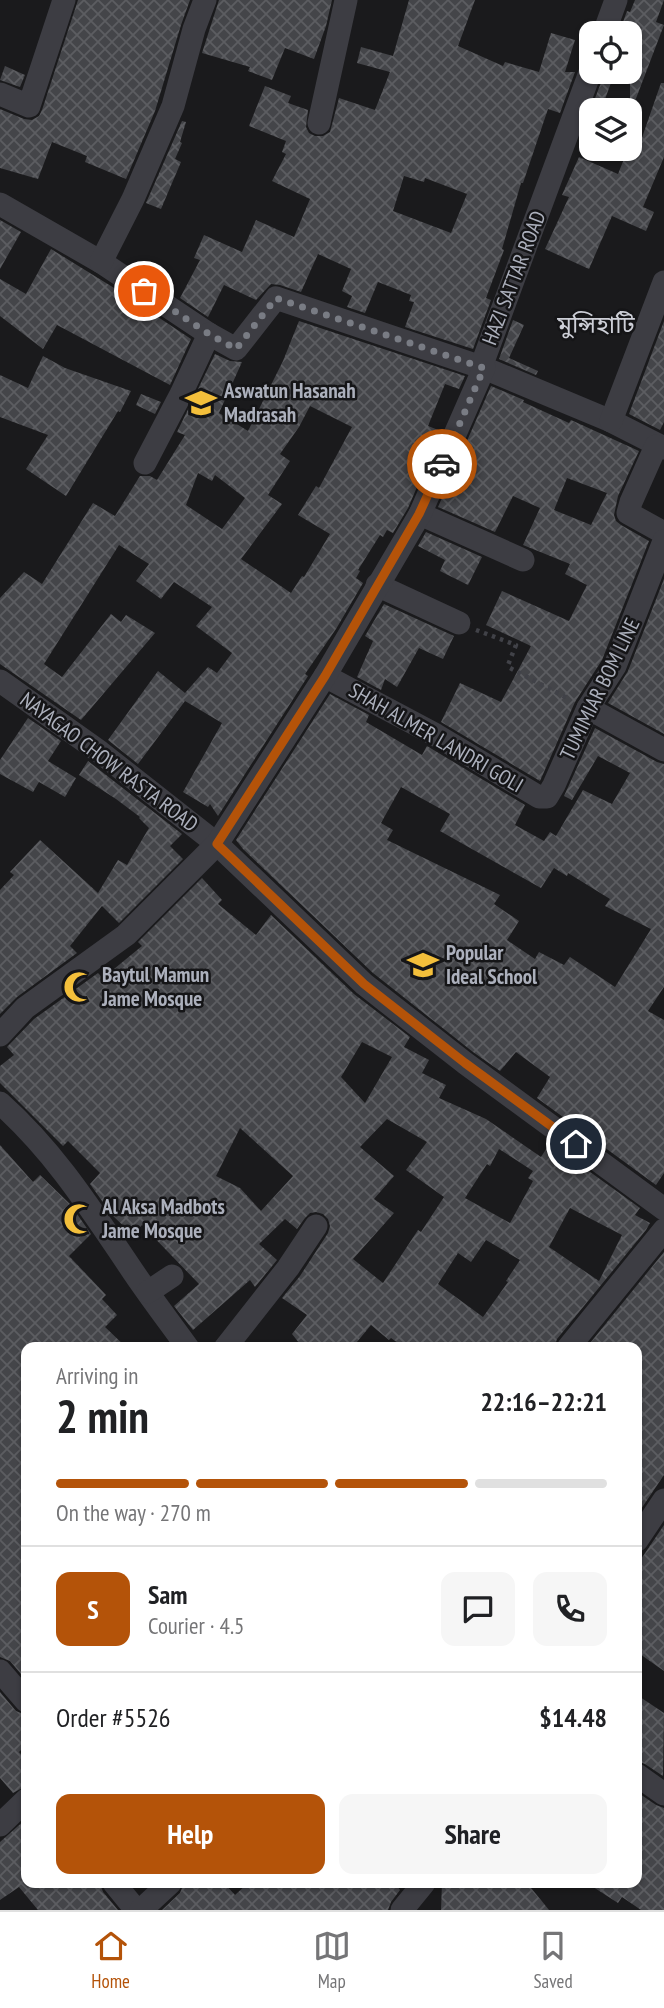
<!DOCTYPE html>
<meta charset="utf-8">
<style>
:root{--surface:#fff;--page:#f6f6f6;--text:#202124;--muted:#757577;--line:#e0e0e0;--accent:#b45309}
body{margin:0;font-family:"PT Sans Narrow","Noto Sans Bengali",sans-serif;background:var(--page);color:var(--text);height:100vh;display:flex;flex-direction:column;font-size:26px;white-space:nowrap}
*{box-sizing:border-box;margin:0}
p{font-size:23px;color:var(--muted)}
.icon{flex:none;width:38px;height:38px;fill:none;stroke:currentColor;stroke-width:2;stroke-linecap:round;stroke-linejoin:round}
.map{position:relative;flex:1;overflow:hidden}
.panel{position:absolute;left:21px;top:1342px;width:621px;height:546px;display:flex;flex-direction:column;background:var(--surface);border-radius:14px;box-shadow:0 2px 5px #0004}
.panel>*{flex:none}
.tools{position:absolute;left:579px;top:21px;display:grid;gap:14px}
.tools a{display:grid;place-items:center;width:63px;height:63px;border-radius:14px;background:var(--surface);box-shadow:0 2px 5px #0004;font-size:35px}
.pin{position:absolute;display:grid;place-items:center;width:60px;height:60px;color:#fff;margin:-30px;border:4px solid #fff;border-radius:50%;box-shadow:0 2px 7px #0007}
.courier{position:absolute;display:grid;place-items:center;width:70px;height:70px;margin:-35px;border:5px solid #b45309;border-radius:50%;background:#fff;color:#222;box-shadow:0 2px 9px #0007}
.overview em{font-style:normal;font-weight:800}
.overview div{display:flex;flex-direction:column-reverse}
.overview{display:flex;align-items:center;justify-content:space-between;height:119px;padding:0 35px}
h1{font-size:46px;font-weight:800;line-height:52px}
.bar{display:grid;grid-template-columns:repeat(4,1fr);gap:10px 7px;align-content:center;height:84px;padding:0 35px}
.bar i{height:9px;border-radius:5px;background:var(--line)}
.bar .on{background:var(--accent)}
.bar p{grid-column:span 4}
.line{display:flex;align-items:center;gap:18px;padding:0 35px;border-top:2px solid var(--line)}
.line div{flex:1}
.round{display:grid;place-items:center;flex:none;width:74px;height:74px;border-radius:14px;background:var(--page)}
.button{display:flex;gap:14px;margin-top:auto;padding:14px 35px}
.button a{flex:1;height:80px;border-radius:14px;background:var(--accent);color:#fff;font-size:28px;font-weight:800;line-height:80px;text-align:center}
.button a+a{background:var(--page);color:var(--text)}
.tab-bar{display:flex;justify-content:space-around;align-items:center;height:98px;border-top:2px solid var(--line);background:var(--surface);font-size:19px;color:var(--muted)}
.tab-bar a{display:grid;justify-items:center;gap:4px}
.tab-bar .on{color:var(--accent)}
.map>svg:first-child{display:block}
.building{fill:url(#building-cross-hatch);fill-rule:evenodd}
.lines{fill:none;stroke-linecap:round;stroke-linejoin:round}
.path{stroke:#414248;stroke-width:4.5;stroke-dasharray:3.5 5;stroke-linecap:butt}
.minor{stroke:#3d3d43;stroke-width:23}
.done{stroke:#797c84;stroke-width:7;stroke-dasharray:0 12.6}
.route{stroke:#b45309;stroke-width:9}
.labels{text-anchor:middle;stroke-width:5;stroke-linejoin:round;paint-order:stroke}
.street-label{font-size:21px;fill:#acb0bc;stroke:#151517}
.poi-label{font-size:21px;font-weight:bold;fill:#acb0bc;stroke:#151517;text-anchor:start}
.quarter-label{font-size:24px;fill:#cdcfd7;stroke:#151517}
</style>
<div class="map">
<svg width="664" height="1910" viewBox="0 0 664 1910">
<defs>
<pattern id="building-cross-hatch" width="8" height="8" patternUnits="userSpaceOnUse" patternTransform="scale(1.75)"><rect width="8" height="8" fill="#444549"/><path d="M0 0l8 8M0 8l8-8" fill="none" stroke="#5c5d61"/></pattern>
</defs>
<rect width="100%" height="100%" fill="#1a1a1c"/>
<g class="building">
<path d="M78,0h112l-9,25 -26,86 -29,68 -41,-17 2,-6 -35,-14 -14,37 -38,-11v-59l24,10 8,1 7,-4 3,-6z"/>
<path d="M219,0h113l-6,26 -12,33 -29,-11 -13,32 -24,-9 2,-4 -48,-14z"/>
<path d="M409,0h66l-17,46 45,20 2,-4 34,10 12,-39 24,7 -10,32h10l-15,41 -12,-4 -25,74h-2l-19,66 2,1 -18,48 5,2 -18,49 -68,-22 9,-25 -5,-1 2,-6 -33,-13 -13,31 -18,-6 5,-11 -10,-5 9,-22 -33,-15 -17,38 -21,-7 -9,-1 -15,16 -32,-15 -16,32 -28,-19 20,-38 -6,-2 10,-23 38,17 14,-32 38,17 16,-38 -38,-18 14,-27 -4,-2 4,-11 -37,-15 16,-40 26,10 -3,7 20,7 -2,17 3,6 6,3h8l7,-4 9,-34 36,12 15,-38 -33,-9 4,-16 32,9zM404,176l20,6 1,-4 42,16 -16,39 -58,-22z"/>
<path d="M635,0h29l-8,22 8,3 -32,84h-2v-76h-11l8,-22 3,1z"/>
<path d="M5,66l20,9 -5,12 -20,-7z"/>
<path d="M605,72h10l-14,38h-9v14l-6,-2z"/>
<path d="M661,83h3v74l-21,50 11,5 -8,19 -34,-15 -23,53 -44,-20 24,-52 -7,-2 17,-38 39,17 10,-25h10z"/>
<path d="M182,121l4,1 -6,20 2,1 -7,16 6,3 -20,47 -15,-6z"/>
<path d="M0,220l21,12 -21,37z"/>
<path d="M51,249l68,42 -4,5 37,17 39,26 -21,46 -113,-60 -14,24 -43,-33v-37l26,15z"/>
<path d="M513,320l11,5 -15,33 29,13 -2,4 -37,-16z"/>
<path d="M299,321l166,55 -6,13 -14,-5 -17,42 13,5 -33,77 -15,25 -6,-3 -4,7 -3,-2 -22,35 2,1 -4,7 7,5 -27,46 -31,45 3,2 -90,140 -8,-12 -2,3 -25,-15 39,-69 -37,-22 -47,63 -30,-24 50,-69 27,22 23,-26 9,6 15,-20 -36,-27 16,-19 -38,-25 -13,17 -25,-18 13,-17 -30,-19 -75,119 18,13 49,-63 10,8 5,-7 29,18 -74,87 -81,-56v-66l24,-26 18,12 51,-81 22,13 25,-40h10l7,4 28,-45 -8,-3 38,-78 15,7 12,1 -23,51 29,18 35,-70zM310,406l42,21 -33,61 -3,-2 -18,29 32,19 -26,43 -2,-1 -11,17 -50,-34 41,-55 -14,-9 22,-34 -10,-7 19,-27zM198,473l14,8 3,-6 30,23 -23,31 -36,-24z"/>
<path d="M664,321v101l-4,8 -31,-16z"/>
<path d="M43,356l22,12 66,23 -11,21 -2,-1 -52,85 -40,-27 22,-34 -48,-18v-42l28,13z"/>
<path d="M491,386l33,14 -1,2 46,21 2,-3 68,31 -21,45 -4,19 2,6 5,4 28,16 -47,119 -27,42 -35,79 -99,-59 19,-39 41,19 30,-56 -45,-21 16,-34 67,30 18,-36 -22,-11 5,-10 -47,-19 17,-37 -27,-12 -18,36 -57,-25zM567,478l40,15 -16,32 -37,-15z"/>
<path d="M141,394l20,8 -6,12 -19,-9z"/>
<path d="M426,532l56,25 -14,28 -28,-14 5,-11 -27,-14z"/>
<path d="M664,579v155l-56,-31 20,-32z"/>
<path d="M384,604l70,32 -11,23 -24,-11 -22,39 -12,-8 -4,11 -24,-13 16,-36 -8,-5z"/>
<path d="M330,694l39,21 -3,7 56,33 5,-9 98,59 -10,20 29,16 6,-9 6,4 27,-46 29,14 18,-31 -32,-17 -26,44 -8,-4 31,-68 62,34 7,2v223l-16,24 16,9v153l-8,12 -119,-87 13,-21 -34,-25 -16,19 -27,-19 -100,-79 -130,-124 -7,-9zM401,787l49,27 -10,17 101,57 13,-20 13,8 1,-3 42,26 -5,7 46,23 -36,58 -45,-30 -6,8 -25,-13 -4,7 -28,-19 12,-19 -25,-17 6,-9 -113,-55 6,-10 -12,-7z"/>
<path d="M28,718l33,23 -13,20 28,17 -11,19 -26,-15 -6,10 -33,-18v-14z"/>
<path d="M88,761l94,73 -12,12 13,13 -64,64 -17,-17 -32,40 7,7 -60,44 -17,17v-124l14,-15 -4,-3 30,-32 58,53 20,-33 9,5 22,-37 -10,-10 1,-1 -24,-18 -37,-24z"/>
<path d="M202,878l20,22 -4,4 38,31 15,-20 83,79 56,43 -6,10 25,13 -7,13 24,12 -7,13 47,21 55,38 9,-14 90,65 -5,7 15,8 -4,7 -89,109 -3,9h-149l-14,-10 -2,2 -18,-15 -19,23h-49l-11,-14 15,-19 -25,-17 18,-22 28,-43 2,-7 -2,-7 -5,-5 -7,-2 -6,1 -5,5 -8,11 -12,-10 -26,25 18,16 -22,27 -5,-7 -57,50 -19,-24 25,-22 -57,-59 -9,10 -21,-20 -22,-31 10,-11 -32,-32 -5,5 -63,-63v-17l14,-11 -7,-8 27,-28 64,-46 5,5 39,-32 -4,-4zM362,1042l30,15 -27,46 -24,-26zM387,1119l40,23 -21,28 38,27 -23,35 -3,-2 -35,53 -30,-24 41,-46 -20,-14 20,-23 -34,-29zM240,1128l53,48 -32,35 -21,-23 -24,-12zM499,1149l34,22 -5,7 5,3 -23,42 -45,-25 22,-34 3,2zM570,1208l52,27 -23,46 -50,-34zM486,1240l34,20 -14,21 2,1 -25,35 -45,-33 20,-31 13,9z"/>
<path d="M0,1145l33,37 7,-7 30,29 21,30 -22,22 37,39 -4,4 15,16 -12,12 22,21h-101v332l-16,-19 -10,-4z"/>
<path d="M664,1252v223l-27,40v-167h-51z"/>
<path d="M664,1525v146l-27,-19v-87z"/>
<path d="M0,1692l16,19 10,4v30l-7,7 7,8v26l-13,7 -13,-15z"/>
<path d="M637,1695l27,18 -1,63 -18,-12 -8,-3z"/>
<path d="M637,1792l19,13 8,3v102h-23l-19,-13 -4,6 -31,-20h50z"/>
<path d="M26,1819v63l-2,1h76l3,9 15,18h-80l-19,-23 -19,13v-58z"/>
<path d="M184,1883h40l11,12 13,-12h147l5,7 -9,12 -3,8h-226l18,-17z"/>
<path d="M442,1883h85l22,27h-108z"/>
</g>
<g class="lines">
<path class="path" d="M476,630l40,15 -8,20 2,3 59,31"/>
<g class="minor">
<path d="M604,33l12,-33"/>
<path d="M0,94l29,12 35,-106"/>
<path d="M319,123l27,-123"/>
<path d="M0,204l101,58 108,72 27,15 40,-51 205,69"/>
<path d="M101,262l32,-63 40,-93 21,-77 11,-29"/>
<path d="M484,368l127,53 53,27"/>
<path d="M611,421l53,-139"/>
<path d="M656,446l-25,56 -3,11 36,20"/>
<path d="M145,463l36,-69 28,-60"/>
<path d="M420,514l103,46"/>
<path d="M377,585l82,38"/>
<path d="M325,676l111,59 103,62h8l7,-12 34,-77 27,-42 49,-125"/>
<path d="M0,681l100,71 117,92 147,140 101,79 199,146"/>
<path d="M588,708l76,42"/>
<path d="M0,1035l25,-27 101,-73 91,-91 108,-168 95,-162 64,-146 -3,-1 111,-300"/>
<path d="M0,1103c56,50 92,108 134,170 17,25 36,50 54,75"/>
<path d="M148,1292l24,-16"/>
<path d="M225,1348l63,-80 28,-42"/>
<path d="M568,1348l96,-118"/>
<path d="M637,1540l27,-40"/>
<path d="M0,1671l26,30"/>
<path d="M637,1775l27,19"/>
<path d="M0,1825l26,-25"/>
<path d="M114,1883l22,27"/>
<path d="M141,1910l29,-27"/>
<path d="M402,1910l22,-27"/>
</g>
</g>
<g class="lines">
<path class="done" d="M144,291l65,43 27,15 40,-51 208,70 -42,96"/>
<path class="route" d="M442,464l-23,50 -94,162 -108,168 147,140 101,79 111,81"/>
</g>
<defs>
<symbol id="school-bare" viewBox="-9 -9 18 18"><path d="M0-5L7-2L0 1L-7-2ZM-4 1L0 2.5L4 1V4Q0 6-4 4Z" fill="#f3bf3b" stroke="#151517" stroke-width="2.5" paint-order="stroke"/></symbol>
<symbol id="mosque-bare" viewBox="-9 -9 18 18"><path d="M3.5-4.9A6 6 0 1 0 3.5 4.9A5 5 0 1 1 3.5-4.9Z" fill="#f3bf3b" stroke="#151517" stroke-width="2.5" paint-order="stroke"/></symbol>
</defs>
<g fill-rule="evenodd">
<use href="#school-bare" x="179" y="381" width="44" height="44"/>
<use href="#school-bare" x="401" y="943" width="44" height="44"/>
<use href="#mosque-bare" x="57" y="965" width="44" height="44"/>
<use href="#mosque-bare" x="57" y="1197" width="44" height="44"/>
</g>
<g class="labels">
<g class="street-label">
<text transform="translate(514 278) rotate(-69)" y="7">HAZI SATTAR ROAD</text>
<text transform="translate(600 689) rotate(-64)" y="7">TUMIMIAR BOM LINE</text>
<text transform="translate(436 738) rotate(30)" y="7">SHAH ALMER LANDRI GOLI</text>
<text transform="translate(109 762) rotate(37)" y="7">NAYAGAO CHOW RASTA ROAD</text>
</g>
<g class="poi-label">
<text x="224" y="398">Aswatun Hasanah<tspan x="224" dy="24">Madrasah</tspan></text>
<text x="446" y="960">Popular<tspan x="446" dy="24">Ideal School</tspan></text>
<text x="102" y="982">Baytul Mamun<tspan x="102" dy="24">Jame Mosque</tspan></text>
<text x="102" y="1214">Al Aksa Madbots<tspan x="102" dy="24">Jame Mosque</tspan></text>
</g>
<g class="quarter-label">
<text x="596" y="333">মুন্সিহাটি</text>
</g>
</g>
</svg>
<div class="tools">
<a><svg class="icon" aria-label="locate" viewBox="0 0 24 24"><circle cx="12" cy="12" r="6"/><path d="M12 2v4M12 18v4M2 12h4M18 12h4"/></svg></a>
<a><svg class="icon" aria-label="layers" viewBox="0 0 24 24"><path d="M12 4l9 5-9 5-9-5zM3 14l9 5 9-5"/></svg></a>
</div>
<div class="pin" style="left:144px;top:291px;background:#ea580c"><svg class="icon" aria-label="bag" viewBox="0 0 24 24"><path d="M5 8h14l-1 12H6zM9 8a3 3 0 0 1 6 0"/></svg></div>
<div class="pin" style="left:576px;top:1144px;background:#1f2937"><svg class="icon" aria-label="home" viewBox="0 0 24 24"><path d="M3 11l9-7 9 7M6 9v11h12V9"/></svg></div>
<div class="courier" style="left:442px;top:464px"><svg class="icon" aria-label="car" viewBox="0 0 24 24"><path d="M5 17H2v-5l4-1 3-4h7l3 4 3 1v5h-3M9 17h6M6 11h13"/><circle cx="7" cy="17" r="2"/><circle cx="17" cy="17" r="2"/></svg></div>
<section class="panel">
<div class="overview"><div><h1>2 min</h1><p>Arriving in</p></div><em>22:16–22:21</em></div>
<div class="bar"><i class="on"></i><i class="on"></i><i class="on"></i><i></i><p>On the way · 270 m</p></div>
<div class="line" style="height:126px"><b class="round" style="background:var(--accent);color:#fff">S</b><div><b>Sam</b><p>Courier · 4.5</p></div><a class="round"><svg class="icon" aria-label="chat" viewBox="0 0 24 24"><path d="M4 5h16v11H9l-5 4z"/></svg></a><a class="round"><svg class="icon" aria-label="phone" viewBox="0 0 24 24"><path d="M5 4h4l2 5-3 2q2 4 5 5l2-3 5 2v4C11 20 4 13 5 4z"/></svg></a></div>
<div class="line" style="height:91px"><div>Order #5526</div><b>$14.48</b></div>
<div class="button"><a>Help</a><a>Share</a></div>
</section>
</div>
<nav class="tab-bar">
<a class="on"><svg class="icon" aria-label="home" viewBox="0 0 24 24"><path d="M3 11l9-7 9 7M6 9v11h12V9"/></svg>Home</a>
<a><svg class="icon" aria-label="map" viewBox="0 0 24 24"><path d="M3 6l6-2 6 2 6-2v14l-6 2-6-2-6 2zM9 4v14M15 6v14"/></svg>Map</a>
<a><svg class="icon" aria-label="saved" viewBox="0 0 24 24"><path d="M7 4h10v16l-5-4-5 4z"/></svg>Saved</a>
</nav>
